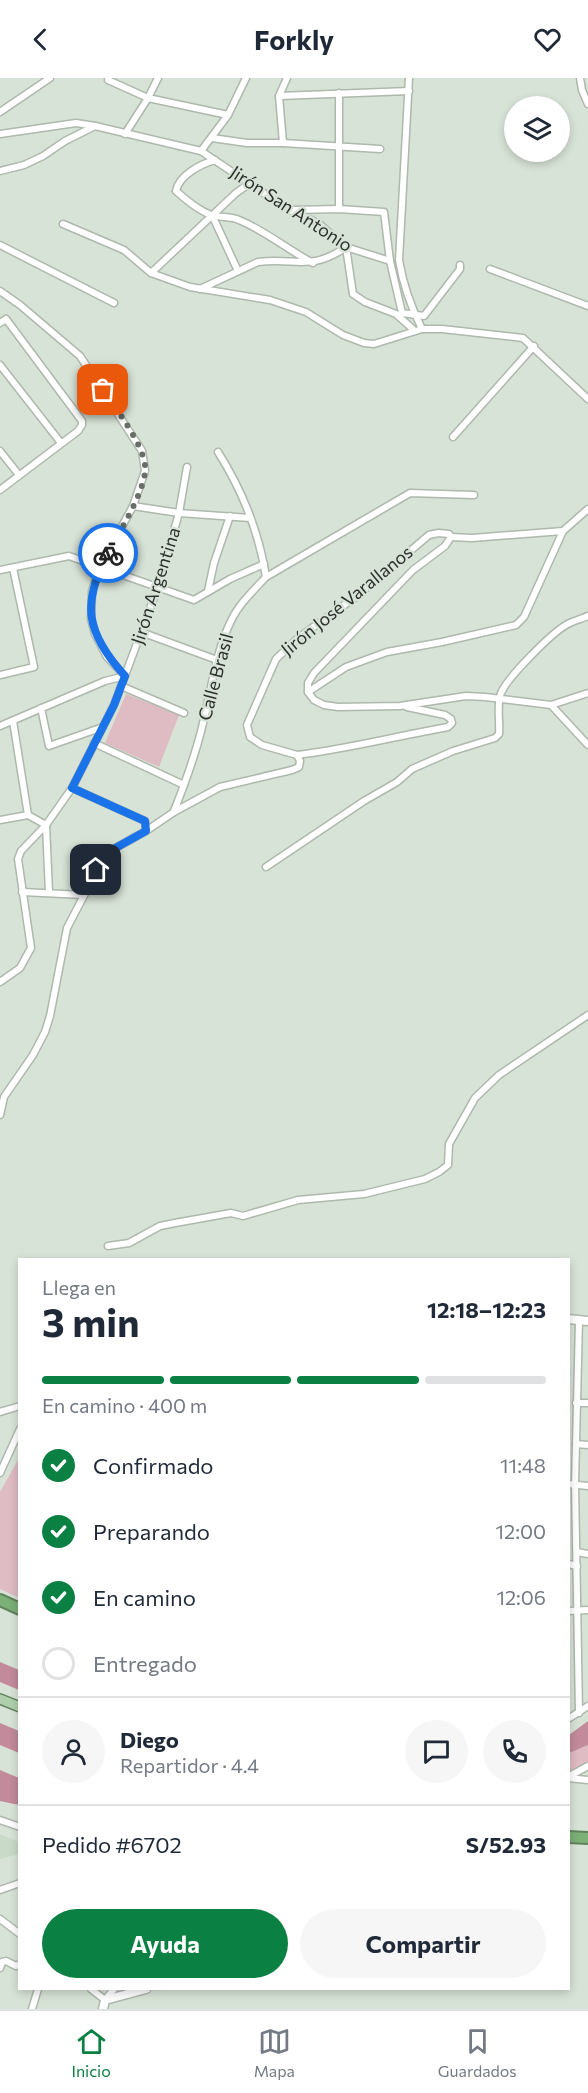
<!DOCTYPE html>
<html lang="es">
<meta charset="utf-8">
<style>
:root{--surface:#fff;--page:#f6f6f7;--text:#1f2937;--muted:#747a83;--line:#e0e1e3;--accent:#0b8043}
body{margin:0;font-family:Commissioner,sans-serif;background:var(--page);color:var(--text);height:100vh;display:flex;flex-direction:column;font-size:22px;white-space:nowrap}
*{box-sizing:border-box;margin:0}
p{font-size:20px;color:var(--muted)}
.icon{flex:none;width:33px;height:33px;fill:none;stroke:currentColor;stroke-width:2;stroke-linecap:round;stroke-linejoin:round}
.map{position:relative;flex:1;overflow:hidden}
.details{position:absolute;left:18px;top:1180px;width:552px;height:732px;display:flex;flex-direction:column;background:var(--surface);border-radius:0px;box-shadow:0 3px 9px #0003}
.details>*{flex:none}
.buttons{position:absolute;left:504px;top:18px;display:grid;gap:12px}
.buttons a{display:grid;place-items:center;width:66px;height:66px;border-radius:50%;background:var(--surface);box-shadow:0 3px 9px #0003;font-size:30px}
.pin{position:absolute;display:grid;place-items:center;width:51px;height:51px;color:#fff;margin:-26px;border-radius:12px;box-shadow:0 3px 9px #0006}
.courier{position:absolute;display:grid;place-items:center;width:60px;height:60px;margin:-30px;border:4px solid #1a73e8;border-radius:50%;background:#fff;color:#222;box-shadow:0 2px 8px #0007}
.summary em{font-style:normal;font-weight:700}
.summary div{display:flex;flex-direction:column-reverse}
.summary{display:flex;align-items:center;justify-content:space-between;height:102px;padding:0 24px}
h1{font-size:39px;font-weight:700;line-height:45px}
.bar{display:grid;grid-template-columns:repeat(4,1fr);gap:9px 6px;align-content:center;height:72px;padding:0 24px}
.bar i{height:8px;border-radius:4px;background:var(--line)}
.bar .selected{background:var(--accent)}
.bar p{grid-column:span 4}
.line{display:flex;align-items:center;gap:15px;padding:0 24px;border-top:2px solid var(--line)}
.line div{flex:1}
.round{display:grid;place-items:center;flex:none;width:63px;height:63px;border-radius:32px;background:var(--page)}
ol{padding:0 24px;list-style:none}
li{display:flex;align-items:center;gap:18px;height:66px}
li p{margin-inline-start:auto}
li .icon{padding:6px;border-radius:50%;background:var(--accent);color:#fff;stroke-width:4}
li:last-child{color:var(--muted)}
li i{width:33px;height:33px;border:3px solid var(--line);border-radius:50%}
.cta{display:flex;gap:12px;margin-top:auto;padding:12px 24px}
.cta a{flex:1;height:69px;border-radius:36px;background:var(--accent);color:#fff;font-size:24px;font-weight:700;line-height:69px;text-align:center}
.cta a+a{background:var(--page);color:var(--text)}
header{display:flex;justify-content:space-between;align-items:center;height:78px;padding:0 24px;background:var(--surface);font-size:27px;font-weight:700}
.tab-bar{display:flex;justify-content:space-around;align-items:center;height:84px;border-top:2px solid var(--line);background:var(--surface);font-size:16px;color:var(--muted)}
.tab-bar a{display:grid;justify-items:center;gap:3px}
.tab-bar .selected{color:var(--accent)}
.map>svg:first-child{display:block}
.built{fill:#cadac8}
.green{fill:#dfbbc4}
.water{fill:#c28a9a}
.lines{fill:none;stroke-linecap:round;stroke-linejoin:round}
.street-casing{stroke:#aeb8ad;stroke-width:9}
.secondary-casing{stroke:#aeb8ad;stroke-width:11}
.primary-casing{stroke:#60835c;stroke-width:12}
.highway-casing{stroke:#60835c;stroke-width:14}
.street{stroke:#fff;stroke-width:6}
.secondary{stroke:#fff;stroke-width:8}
.primary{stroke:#b0d0ad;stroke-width:9}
.highway{stroke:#7bb076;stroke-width:10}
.done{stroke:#696f68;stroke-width:6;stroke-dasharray:0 10.8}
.route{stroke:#1a73e8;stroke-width:8}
.labels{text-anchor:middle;stroke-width:4.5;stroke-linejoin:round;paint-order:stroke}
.street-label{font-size:18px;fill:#2d302c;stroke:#d8e3d7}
</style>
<header><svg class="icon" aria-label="back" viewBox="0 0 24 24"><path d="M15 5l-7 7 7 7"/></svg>Forkly<svg class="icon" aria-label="heart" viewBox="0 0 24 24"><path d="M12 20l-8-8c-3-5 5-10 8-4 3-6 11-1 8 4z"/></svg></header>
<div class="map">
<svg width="588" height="1931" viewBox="0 0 588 1931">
<rect width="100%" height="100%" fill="#d8e3d7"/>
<path class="built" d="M0,1756l19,8v12l-19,5z"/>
<g class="green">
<path d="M126,616l53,21 -20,52 -54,-24z"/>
<path d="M19,1380v140l-19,-9v-97z"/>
<path d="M588,1667v17l-19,12 -1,-21z"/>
</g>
<g class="water">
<path d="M0,1584l19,8v20l-19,-8z"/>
<path d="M588,1643v24l-19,8v-18z"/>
<path d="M0,1645l19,8v22l-19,-8z"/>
<path d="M0,1692l19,8v27l-19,-4z"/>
</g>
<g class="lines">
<defs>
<g id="street">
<path d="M158,0l-10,20 80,17"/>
<path d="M409,0l-10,182c4,25 12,47 23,69"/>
<path d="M580,0l2,12 6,14"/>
<path d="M108,2l40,18 -23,36"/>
<path d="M279,18l130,-5"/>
<path d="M0,34l50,-34"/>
<path d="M0,56l76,-11 19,3 106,25 88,59 29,13 28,24 44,14 12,52 22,3 36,-47v-4"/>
<path d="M212,60l35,5h36l97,6"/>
<path d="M283,65l-4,-47 8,-18"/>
<path d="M201,73l27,-36 18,-37"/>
<path d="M215,82c-14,4 -36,15 -39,31 10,9 22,19 35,24 9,3 20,1 28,5 27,11 49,30 74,43"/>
<path d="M0,93l24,-6 19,-9 22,-15 30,-15"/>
<path d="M339,131v-116"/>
<path d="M292,132l47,-1 45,3 6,49"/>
<path d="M212,137l26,56"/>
<path d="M63,146l61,26 27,23 39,14 80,13 36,12 37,23 21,8 10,1 48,-15h20l81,9 65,61"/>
<path d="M0,167l114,58"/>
<path d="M346,169l7,47 12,8 31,12 19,17"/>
<path d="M490,191l98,37"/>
<path d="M151,195l85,-80 14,-10"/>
<path d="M200,211l58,-27c36,-5 53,10 88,-15"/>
<path d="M0,213l20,14 60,51 62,95 3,20 -12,35 -33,61 -8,24 -1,28 4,15 12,23 18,19 -20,5 -105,45"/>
<path d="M0,245l6,-4 76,102v4l-4,6 -78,59"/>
<path d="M0,287l61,78"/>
<path d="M453,359l81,-91"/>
<path d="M0,373l19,24"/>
<path d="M133,428l46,7 71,5"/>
<path d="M451,459l21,1 91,-7 25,-22"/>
<path d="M0,492l69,-14 125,44 36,-21 34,-15"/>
<path d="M266,499l144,-84 64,2"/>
<path d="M208,513l6,-28 16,-47"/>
<path d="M141,554l76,28"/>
<path d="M0,597l34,-8 -21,-99"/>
<path d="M121,608l63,27"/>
<path d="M308,614l38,-25 41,-15 55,-10 74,-17 8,-8 39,-86"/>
<path d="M551,627l37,40"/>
<path d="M41,630l8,38 54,-19"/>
<path d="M13,643l15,94"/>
<path d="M94,665l90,42"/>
<path d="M297,677c51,-6 100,-19 151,-28l4,-4 -1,-4 -6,-4 -38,-8"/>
<path d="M72,710l73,33 1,10"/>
<path d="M174,733c12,-30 23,-61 30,-92 8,-33 12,-68 27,-98 8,-17 22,-30 35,-44 -7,-45 -24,-87 -48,-125"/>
<path d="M0,742l28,-5 18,10 3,67"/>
<path d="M266,789l98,-66 33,-19 15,-13 41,-18 42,-13 4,-4c1,-12 -2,-26 1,-38 3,-15 52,-63 66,-71 7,-4 15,-6 22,-9"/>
<path d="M22,814l62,3"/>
<path d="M0,904l20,-14 11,-20 -13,-89 3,-8 25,-26 26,-37 42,-83 44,-118 21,-74 8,-46"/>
<path d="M0,1037l4,-18 29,-42 12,-23 5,-16 17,-88 23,-44 11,-28 45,-25 28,-19 46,-25 72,-17 7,-3 1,-6 -3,-6 -35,-10 -12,-8 -3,-12 29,-66 22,-21 59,-42 72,-61 9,-2 11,1 2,3 -6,9 -32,24 -99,103 -6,10v9l6,8 10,5 14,2 62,-1 66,-10 19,1 66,8 37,-12"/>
<path d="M108,1168l21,-3 31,-17 15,-3 56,-10 12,3 55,-16 66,-6 61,-15 14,-7 9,-7 1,-21 26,-46 24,-23 89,-60"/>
<path d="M576,1325h12"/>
<path d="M0,1334l20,-6"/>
<path d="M576,1366l12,1"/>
<path d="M0,1395l20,-44"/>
<path d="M568,1406l20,2"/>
<path d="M577,1474l11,2"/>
<path d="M568,1486l9,2"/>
<path d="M568,1533l20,-1"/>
<path d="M579,1635l-4,-229 4,-164"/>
<path d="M568,1641l20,-13"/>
<path d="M568,1699l20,-11"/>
<path d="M568,1700l20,2"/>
<path d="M0,1742l20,7"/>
<path d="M0,1812l20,-7"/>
<path d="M0,1841l20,15"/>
<path d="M0,1890l2,-6 4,-1 10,5 4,-2"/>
<path d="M91,1911l14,11 9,-11"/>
<path d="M32,1931l6,-20"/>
</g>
<g id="secondary">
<path d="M568,1241l20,2"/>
<path d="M103,1931l2,-9 41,-11"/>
</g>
<path id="primary" d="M0,1621l20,8"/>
<g id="highway">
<path d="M0,1522l20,9"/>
<path d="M568,1759l20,1"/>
</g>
</defs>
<use href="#street" class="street-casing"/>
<use href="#secondary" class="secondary-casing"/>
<use href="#primary" class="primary-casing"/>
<use href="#highway" class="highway-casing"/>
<use href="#street" class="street"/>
<use href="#secondary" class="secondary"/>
<use href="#primary" class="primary"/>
<use href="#highway" class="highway"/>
</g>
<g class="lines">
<path class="done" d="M103,312c12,18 45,59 42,82 -3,25 -25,58 -37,81"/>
<path class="route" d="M96,792l5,-14 45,-25 -1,-10 -73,-33 42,-83 11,-29c-39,-43 -44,-72 -17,-123"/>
</g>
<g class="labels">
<g class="street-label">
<text transform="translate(291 131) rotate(33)" y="6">Jirón San Antonio</text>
<text transform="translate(156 508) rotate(-72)" y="6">Jirón Argentina</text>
<text transform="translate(347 523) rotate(-39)" y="6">Jirón José Varallanos</text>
<text transform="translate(216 599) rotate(-75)" y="6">Calle Brasil</text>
</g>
</g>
</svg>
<div class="buttons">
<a><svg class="icon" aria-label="layers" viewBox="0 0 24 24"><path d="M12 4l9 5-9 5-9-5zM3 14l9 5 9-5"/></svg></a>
</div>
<div class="pin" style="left:103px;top:312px;background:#ea580c"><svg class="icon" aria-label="bag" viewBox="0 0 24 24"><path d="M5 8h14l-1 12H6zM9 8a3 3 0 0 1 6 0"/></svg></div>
<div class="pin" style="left:96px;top:792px;background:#1f2937"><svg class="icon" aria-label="home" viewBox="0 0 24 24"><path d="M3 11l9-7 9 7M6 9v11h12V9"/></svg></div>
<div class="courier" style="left:108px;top:475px"><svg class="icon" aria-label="bike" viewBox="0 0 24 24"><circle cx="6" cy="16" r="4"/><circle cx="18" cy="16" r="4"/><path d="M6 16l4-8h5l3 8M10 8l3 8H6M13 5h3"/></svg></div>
<section class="details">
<div class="summary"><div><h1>3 min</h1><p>Llega en</p></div><em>12:18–12:23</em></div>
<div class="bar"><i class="selected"></i><i class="selected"></i><i class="selected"></i><i></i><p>En camino · 400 m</p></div>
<ol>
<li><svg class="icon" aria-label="check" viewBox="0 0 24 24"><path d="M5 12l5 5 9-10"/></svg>Confirmado<p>11:48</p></li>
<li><svg class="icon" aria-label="check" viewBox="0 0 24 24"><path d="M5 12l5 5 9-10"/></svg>Preparando<p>12:00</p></li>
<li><svg class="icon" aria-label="check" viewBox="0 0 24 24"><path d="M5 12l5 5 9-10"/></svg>En camino<p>12:06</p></li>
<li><i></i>Entregado</li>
</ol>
<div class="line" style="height:108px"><a class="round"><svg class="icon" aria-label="person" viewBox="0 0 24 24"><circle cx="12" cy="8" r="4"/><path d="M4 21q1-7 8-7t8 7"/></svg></a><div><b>Diego</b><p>Repartidor · 4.4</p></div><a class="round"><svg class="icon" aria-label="chat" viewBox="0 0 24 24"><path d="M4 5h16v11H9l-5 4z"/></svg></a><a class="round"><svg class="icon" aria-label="phone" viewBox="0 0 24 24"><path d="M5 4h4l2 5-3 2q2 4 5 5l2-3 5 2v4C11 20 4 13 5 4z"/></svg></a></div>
<div class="line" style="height:78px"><div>Pedido #6702</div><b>S/52.93</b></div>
<div class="cta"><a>Ayuda</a><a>Compartir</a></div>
</section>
</div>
<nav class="tab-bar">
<a class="selected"><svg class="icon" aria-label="home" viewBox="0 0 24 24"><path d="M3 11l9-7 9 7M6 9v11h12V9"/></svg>Inicio</a>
<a><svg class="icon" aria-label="map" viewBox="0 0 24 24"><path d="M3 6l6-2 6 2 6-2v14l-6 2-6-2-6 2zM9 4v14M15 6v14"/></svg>Mapa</a>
<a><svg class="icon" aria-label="saved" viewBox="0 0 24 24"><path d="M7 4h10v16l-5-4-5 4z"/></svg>Guardados</a>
</nav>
